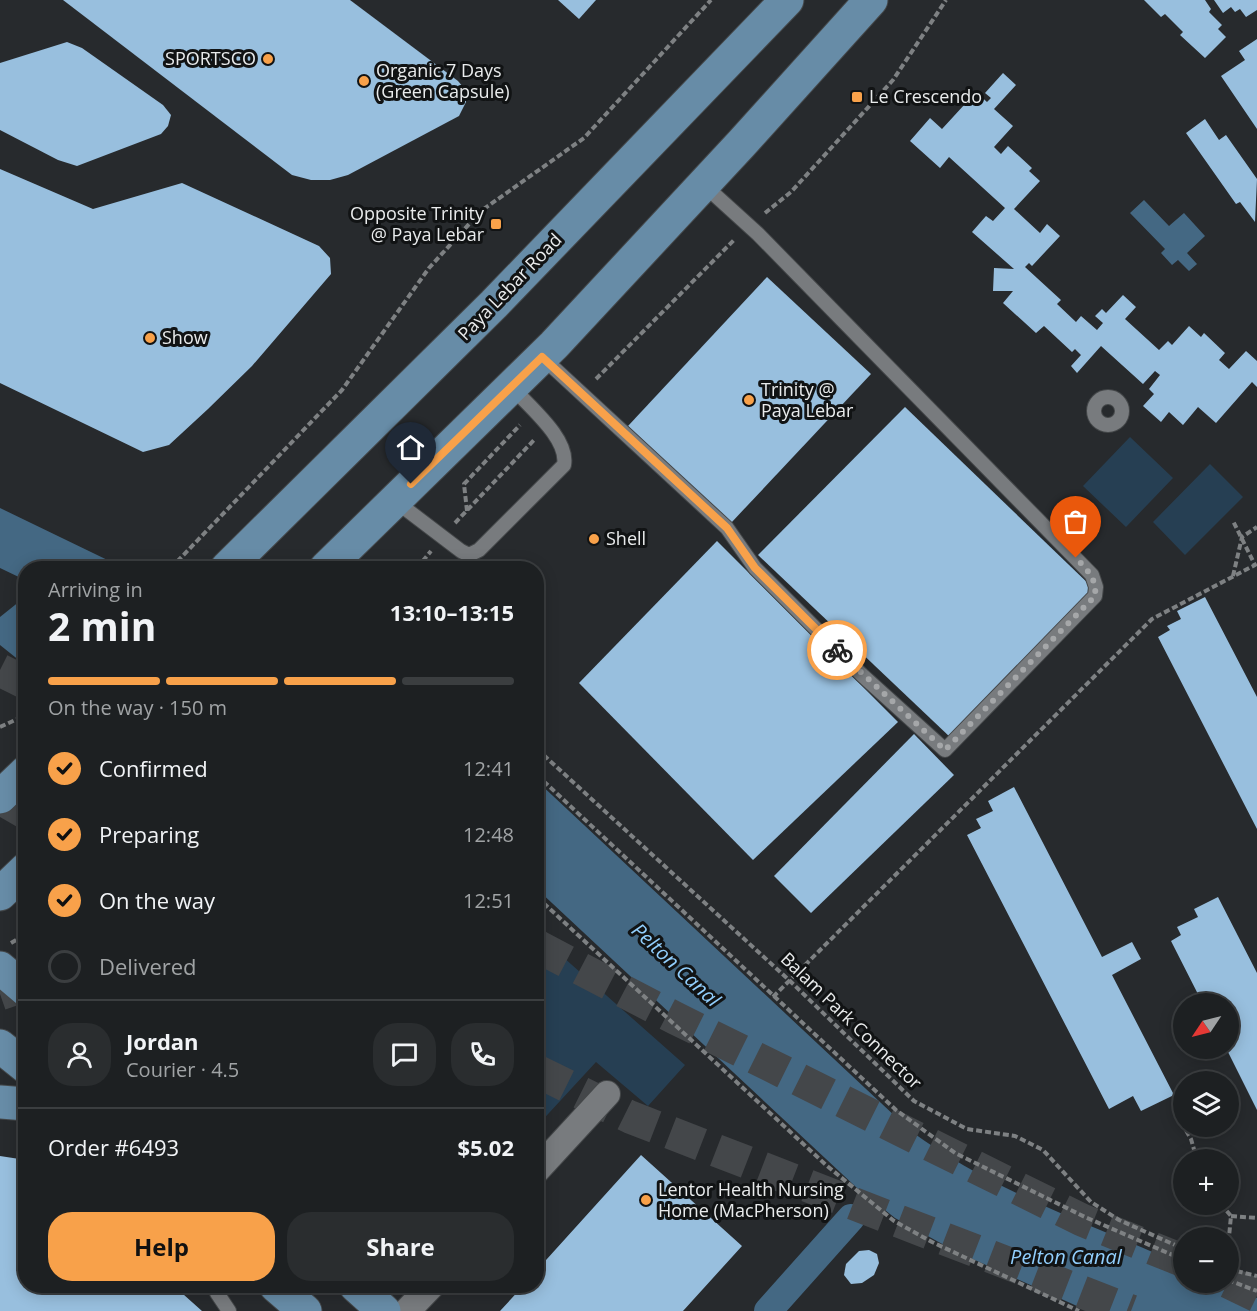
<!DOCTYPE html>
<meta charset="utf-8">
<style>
:root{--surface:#1d2022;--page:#2a2d2f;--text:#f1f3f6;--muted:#a0a3a5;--line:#3b3e40;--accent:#f8a14a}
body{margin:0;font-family:"Open Sans",sans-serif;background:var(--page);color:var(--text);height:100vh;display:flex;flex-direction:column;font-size:22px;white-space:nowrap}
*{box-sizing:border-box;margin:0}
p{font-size:20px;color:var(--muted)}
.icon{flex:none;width:33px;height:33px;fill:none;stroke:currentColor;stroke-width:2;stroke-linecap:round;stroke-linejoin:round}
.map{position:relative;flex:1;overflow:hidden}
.drawer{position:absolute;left:18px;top:561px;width:526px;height:732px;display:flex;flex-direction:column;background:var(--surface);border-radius:24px;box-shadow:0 3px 15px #0003,0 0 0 2px var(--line)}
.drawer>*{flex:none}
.needle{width:39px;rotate:235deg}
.controls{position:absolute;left:1173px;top:993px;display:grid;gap:12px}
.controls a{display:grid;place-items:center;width:66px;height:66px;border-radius:50%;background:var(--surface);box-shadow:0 3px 15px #0003,0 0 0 2px var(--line);font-size:30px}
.pin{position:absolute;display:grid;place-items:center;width:51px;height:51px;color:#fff;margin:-62px -26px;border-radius:50% 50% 50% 0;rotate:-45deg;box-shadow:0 0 6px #0007}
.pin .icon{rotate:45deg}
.courier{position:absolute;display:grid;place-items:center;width:60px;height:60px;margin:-30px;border:4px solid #f8a14a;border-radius:50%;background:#fff;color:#222;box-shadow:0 2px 8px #0007}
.headline em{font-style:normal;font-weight:700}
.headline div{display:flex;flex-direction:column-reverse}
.headline{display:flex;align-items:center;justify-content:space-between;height:102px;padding:0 30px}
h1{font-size:39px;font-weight:700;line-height:45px}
.bar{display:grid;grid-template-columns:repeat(4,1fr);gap:9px 6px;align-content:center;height:72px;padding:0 30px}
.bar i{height:8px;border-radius:4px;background:var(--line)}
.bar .selected{background:var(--accent)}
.bar p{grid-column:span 4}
.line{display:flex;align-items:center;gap:15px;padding:0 30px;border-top:2px solid var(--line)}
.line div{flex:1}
.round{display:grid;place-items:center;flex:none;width:63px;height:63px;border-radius:24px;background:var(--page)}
ol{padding:0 30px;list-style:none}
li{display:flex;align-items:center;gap:18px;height:66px}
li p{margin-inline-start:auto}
li .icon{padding:6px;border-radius:50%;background:var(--accent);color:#111;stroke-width:4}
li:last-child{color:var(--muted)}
li i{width:33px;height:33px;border:3px solid var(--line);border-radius:50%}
.button{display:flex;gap:12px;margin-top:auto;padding:12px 30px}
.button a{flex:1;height:69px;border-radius:24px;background:var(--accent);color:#111;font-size:24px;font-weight:700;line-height:69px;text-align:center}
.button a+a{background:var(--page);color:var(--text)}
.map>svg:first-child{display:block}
.green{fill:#263f53}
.water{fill:#446883}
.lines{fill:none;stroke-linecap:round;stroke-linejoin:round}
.canal{stroke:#446883;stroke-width:28}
.building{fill:#98bfde}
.highway-tunnel{stroke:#44474a;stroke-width:33;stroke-dasharray:33 16;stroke-linecap:butt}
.lane-casing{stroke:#444749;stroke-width:16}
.street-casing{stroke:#444749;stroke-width:28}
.primary-casing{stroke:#444749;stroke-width:35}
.path{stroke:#7e8183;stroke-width:4;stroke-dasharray:6 3;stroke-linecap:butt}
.lane{stroke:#787b7e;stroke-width:14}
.street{stroke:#787b7e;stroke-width:26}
.primary{stroke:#678ca7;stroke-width:33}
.done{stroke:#a5a7a9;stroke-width:6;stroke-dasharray:0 10.8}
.route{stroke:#f8a14a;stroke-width:8}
.poi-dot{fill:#f8a14a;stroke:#111314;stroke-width:2}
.labels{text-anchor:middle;stroke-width:6;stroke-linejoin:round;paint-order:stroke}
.poi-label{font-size:18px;fill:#e9ebec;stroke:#111314;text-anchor:start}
.street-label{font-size:18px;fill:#e9ebec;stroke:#111314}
.water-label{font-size:20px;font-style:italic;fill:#91cefc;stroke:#111314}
</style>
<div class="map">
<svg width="1257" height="1311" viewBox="0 0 1257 1311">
<rect width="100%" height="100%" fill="#272a2d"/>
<g class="green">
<path d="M1130,437l43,41 -47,49 -43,-41z"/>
<path d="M1210,464l33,33 -58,58 -32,-33z"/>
<path d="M537,934l148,131 -37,41 -52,-44 -59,64z"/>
</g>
<g class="water">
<path d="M1144,200l25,26 15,-13 21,23 -18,17 10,11 -8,7 -11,-11 -6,5 -11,-12 4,-4 -35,-36z"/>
<path d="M0,508l124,60h-98l-1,12 -25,-12z"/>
<path d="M25,597v68l-25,-20v-28z"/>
<path d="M537,781l375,351c81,59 180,93 271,133l1,17 38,1 35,15v13h-169l-133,-60 -60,-33 -39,-31 -319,-298z"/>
</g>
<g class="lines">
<path class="canal" d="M768,1311l83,-93"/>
</g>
<g class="building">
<path d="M63,0h287l108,81 5,6 3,15 -7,14 -111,59 -18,5h-19l-19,-5z"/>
<path d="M558,0h38l-17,19z"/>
<path d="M1144,0h61l6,9 -2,3 13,13 -4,4 8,8 -21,21 -25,-23 3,-3 -18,-18 -4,3z"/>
<path d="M1214,0h43v10l-11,7 -6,-8 -5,3 -4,-5 -8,6z"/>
<path d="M1257,39v90l-36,-53 24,-16 -6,-9z"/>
<path d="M67,42l15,6 81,57 8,10 -3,11 -7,8 -84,32 -19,-6 -58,-30v-67z"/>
<path d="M1003,73l13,12 -22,24 19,17 -19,21 7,7 7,-8 24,22 -3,3 11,10 -26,28 26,24 7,-9 13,12 -28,30 -3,-3 -4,4 36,33 -4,4 19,18 5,-6 16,14 6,-7 -8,-7 7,-7 4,4 17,-18 13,12 -11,12 34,31 9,-9 4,4 17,-19 12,11 3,-4 21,20 -6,7 10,9 17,-18 11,10v26l-5,-5 -36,41 -18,-16 -15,18 -14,-13 -8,10 -18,-16 11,-12 -5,-5 11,-14 -5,-4 -12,13 -42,-38 -24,27 -6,-7 10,-11 -6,-6 -3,3 -28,-26 -8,7 -33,-30 10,-12h-20l1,-23 20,1 -42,-37 14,-16 7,5 12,-13 -56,-51 -9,11 -30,-27 20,-23 12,11 34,-37 11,10 4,-4 -6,-5z"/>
<path d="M1205,119l14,21 7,-5 31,44 -2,43 -15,-20 -4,2 -50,-71z"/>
<path d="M0,169l93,40 89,-26 137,63 11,12 1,16 -79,92 -44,43 -39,36 -26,7 -143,-69z"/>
<path d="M767,277l104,97 -140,149 -103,-97z"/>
<path d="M905,407l189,182 -143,149 -193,-183z"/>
<path d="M717,541l181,181 -145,138 -174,-177z"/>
<path d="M1205,597l52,100v132l-99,-192 12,-7 -3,-4 14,-7 -4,-8z"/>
<path d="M914,734l40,41 -143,138 -37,-37z"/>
<path d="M1014,787l88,170 30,-15 9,17 -29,16 62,120 -33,16 -8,-15 -24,13 -142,-274 14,-7 -5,-9 17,-8 -5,-10z"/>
<path d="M1218,897l39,76v137l-31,-62h2v-44h-25l-32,-63 10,-6 -4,-8 21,-10 -4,-8z"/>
<path d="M641,1155l101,91 -59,65h-183l23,-25h14v-16z"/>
<path d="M0,1156l26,4v126h148l28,25h-202z"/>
<path d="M869,1250l8,4 2,9 -5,12 -12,8 -11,1 -7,-9 2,-11 13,-13z"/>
</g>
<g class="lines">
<g class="highway-tunnel">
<path d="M0,670l26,13"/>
<path d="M0,798l26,15"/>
<path d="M537,946l138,72 407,202 102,41"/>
<path d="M0,994l26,-9"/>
<path d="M537,1071l93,46 501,194"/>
<path d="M1228,1282l29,14"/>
</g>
<defs>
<g id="lane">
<path d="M542,357l185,171 28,40 107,107 83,75 150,-154 1,-9 -4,-12 -334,-341 -54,-49"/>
<circle cx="1108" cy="411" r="14"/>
<path d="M394,500l67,51 8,4 10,-5 85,-85c5,-27 -36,-59 -53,-79"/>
<path d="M216,1286l1,7 12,18"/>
</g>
<g id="street">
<path d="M537,1170l70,-76"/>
<path d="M407,1311l24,-25"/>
</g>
<g id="primary">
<path d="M227,568l267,-264 293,-304"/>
<path d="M326,568l228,-223 188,-202 129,-143"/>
<path d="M0,797l26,-25"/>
<path d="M0,894l26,-25"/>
<path d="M0,968l26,22"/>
<path d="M0,1046l26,21"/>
<path d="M0,1102l26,2"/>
<path d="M276,1286l29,25"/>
<path d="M356,1286l28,25"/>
</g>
</defs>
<use href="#lane" class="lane-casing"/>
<use href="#street" class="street-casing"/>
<use href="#primary" class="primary-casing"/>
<g class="path">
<path d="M765,213l26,-21 102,-112 53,-80"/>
<path d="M596,379l138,-139"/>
<path d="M467,511l-3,-27 56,-59"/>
<path d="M455,523l80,-84"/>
<path d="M171,568l171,-178 87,-122 52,-57 103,-73 127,-138"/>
<path d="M417,568l14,-17"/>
<path d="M1233,576l9,-39 15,-10"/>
<path d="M0,727l26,-12"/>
<path d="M537,749l253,232 124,120 53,28 48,7 28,14 48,52 28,18 65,29"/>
<path d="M537,775l359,335 59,43 130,64 99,43"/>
<path d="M537,897l289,268 68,56 38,21 147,69"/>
<path d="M11,943l15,-9"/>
<path d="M773,997l379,-378 103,-54 -22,-44"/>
<path d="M1177,1115l14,24 6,21"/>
<path d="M1221,1204l10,12 -3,31"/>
<path d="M1231,1216l26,2"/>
<path d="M1228,1269l29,7"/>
<path d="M1228,1280l29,11"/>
</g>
<use href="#lane" class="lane"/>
<use href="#street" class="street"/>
<use href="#primary" class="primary"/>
</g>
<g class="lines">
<path class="done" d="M837,650l108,100 150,-154c2,-18 -8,-26 -19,-38"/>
<path class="route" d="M411,484l131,-127 185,171 28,40 82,82"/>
</g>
<g class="poi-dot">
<circle cx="268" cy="59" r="6"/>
<circle cx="364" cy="81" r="6"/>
<rect x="851" y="91" width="12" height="12" rx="3"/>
<rect x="490" y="218" width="12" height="12" rx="3"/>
<circle cx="150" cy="338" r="6"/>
<circle cx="749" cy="400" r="6"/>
<circle cx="594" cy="539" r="6"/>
<circle cx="646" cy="1200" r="6"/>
</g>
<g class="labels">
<g class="poi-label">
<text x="256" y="65" text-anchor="end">SPORTSCO</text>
<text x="376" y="77">Organic 7 Days<tspan x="376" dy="21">(Green Capsule)</tspan></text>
<text x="869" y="103">Le Crescendo</text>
<text x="484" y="220" text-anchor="end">Opposite Trinity<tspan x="484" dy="21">@ Paya Lebar</tspan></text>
<text x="162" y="344">Show</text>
<text x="761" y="396">Trinity @<tspan x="761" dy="21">Paya Lebar</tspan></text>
<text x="606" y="545">Shell</text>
<text x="658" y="1196">Lentor Health Nursing<tspan x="658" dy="21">Home (MacPherson)</tspan></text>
</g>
<g class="street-label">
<text transform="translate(510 287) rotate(-46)" y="6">Paya Lebar Road</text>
<text transform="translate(851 1021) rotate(44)" y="6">Balam Park Connector</text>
</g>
<g class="water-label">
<text transform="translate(676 965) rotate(43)" y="7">Pelton Canal</text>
<text x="1066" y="1264">Pelton Canal</text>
</g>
</g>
</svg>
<div class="controls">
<a><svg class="needle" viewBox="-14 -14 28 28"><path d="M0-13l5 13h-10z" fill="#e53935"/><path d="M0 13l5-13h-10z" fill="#a0a3a5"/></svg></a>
<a><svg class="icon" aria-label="layers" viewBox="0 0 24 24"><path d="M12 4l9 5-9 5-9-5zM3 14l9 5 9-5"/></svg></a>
<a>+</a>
<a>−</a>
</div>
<div class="pin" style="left:1076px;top:558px;background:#ea580c"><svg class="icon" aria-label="bag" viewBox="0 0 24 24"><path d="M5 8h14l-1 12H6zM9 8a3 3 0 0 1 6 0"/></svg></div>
<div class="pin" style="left:411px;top:484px;background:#1f2937"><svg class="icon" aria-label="home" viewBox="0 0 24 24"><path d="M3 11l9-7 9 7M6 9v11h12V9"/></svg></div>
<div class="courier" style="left:837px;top:650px"><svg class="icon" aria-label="bike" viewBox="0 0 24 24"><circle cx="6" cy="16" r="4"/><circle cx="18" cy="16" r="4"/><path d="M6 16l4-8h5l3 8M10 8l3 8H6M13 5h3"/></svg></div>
<section class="drawer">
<div class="headline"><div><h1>2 min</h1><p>Arriving in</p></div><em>13:10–13:15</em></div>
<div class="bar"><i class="selected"></i><i class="selected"></i><i class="selected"></i><i></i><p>On the way · 150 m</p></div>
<ol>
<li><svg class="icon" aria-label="check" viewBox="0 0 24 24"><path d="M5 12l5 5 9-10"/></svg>Confirmed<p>12:41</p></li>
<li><svg class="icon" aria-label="check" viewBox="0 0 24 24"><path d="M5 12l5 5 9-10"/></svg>Preparing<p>12:48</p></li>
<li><svg class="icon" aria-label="check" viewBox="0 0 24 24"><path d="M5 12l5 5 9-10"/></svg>On the way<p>12:51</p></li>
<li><i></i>Delivered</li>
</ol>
<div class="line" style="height:108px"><a class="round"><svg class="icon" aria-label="person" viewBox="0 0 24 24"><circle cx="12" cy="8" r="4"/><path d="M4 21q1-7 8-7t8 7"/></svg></a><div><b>Jordan</b><p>Courier · 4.5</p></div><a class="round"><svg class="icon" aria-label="chat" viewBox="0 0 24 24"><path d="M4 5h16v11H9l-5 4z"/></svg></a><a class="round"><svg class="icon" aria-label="phone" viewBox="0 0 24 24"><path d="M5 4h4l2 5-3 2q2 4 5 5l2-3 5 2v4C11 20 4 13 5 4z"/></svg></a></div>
<div class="line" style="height:78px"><div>Order #6493</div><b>$5.02</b></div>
<div class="button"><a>Help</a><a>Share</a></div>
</section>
</div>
